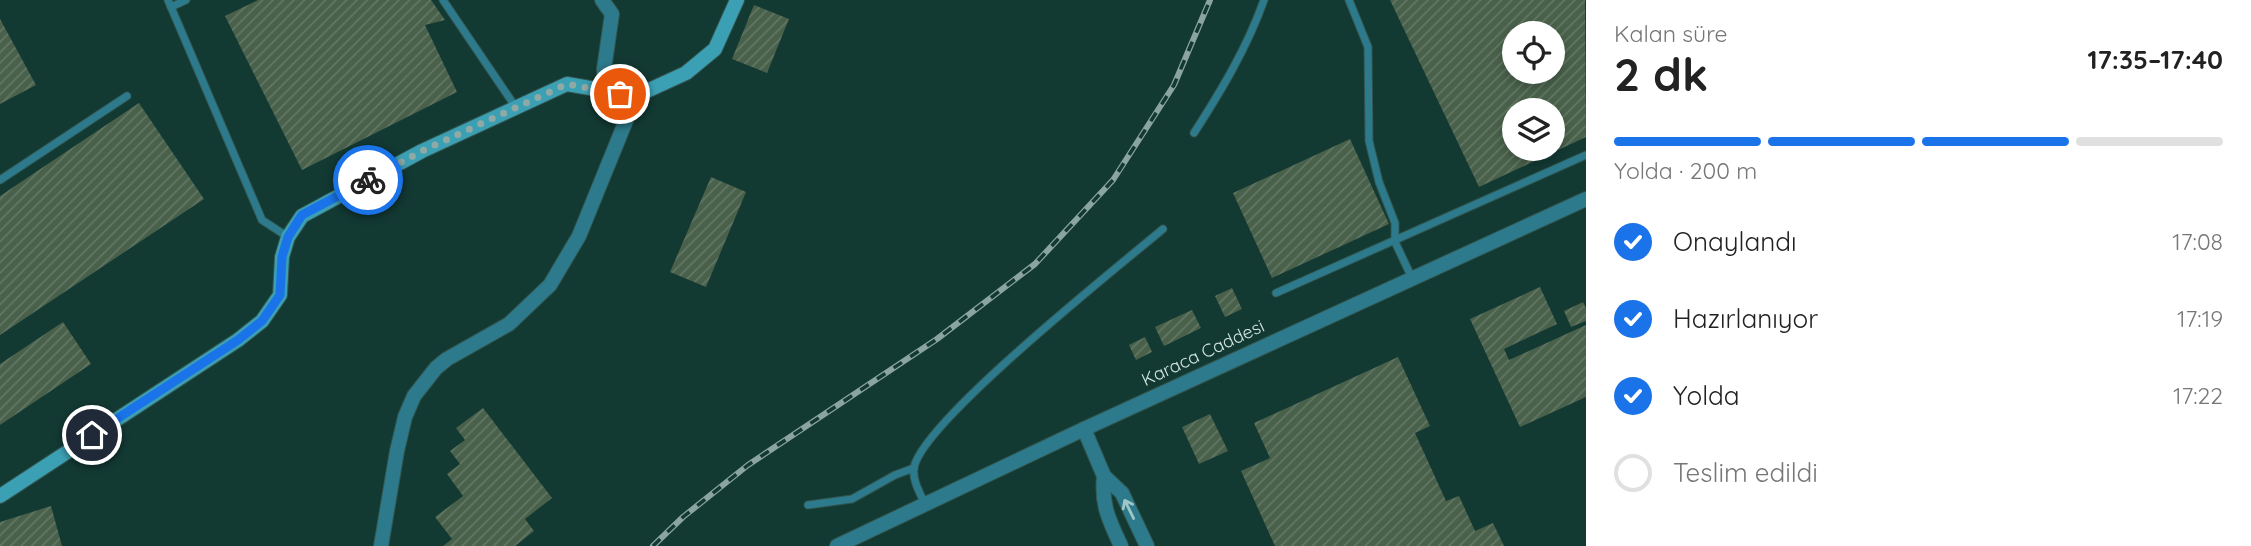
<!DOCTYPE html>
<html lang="tr">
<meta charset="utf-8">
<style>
:root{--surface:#fff;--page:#f2f2f2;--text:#222;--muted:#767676;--line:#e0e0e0;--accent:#1a73e8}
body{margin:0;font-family:Quicksand,sans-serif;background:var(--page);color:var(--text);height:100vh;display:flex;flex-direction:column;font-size:26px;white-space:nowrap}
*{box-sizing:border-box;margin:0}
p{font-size:23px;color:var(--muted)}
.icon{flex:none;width:38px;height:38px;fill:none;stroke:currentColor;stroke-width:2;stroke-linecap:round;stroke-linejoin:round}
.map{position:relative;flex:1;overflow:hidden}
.drawer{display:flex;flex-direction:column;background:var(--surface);width:665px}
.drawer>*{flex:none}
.fabs{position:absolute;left:1502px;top:21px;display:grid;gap:14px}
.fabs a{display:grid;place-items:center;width:63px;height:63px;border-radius:50%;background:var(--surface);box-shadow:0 4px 10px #0003;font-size:35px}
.pin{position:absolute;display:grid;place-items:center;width:60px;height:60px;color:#fff;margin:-30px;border:4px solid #fff;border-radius:50%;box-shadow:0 2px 7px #0007}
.courier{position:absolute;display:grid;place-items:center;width:70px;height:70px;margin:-35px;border:5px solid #1a73e8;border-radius:50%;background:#fff;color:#222;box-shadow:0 2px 9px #0007}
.summary em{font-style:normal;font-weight:700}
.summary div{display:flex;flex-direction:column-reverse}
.summary{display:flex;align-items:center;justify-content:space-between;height:119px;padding:0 28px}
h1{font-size:46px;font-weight:700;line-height:52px}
.bar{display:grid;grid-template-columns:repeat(4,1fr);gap:10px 7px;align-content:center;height:84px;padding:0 28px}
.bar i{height:9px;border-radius:5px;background:var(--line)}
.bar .active{background:var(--accent)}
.bar p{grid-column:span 4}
ol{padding:0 28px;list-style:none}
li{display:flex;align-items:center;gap:21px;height:77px}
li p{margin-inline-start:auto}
li .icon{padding:7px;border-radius:50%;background:var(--accent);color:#fff;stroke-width:4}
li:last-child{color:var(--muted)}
li i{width:38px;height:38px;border:4px solid var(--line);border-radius:50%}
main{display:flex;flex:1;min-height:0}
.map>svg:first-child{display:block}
.building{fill:url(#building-hatch);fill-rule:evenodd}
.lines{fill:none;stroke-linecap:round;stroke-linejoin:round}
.lane-casing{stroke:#32554f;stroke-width:9}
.street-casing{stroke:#32554f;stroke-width:16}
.secondary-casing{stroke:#32554f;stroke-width:16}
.lane{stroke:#2c7a8b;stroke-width:7}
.street{stroke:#2c7a8b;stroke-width:14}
.secondary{stroke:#3ca0b5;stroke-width:14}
.rail-casing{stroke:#8aa49f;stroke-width:6}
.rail{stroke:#133933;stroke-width:3.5;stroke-dasharray:10;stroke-linecap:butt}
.oneway{stroke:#a0c6c7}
.done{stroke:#8fa9a4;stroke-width:7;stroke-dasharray:0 12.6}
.route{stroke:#1a73e8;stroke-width:9}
.labels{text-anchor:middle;stroke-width:5;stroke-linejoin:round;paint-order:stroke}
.street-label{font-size:18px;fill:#d2e6e1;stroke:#133933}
</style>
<main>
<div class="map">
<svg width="1586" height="546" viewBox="0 0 1586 546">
<defs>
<pattern id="building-hatch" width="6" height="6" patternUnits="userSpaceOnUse" patternTransform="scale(1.75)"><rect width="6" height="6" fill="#49604a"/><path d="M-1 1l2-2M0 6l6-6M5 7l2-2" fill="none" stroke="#627764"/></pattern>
</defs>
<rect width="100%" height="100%" fill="#133933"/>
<g class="building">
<path d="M258,0h173l14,20 -20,5 32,67 -155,78 -77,-154z"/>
<path d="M1390,0h195l1,137 -107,50zM1514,33h38v39h-38zM1514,110h38v39h-38z"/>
<path d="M754,5l35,14 -22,54 -35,-14z"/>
<path d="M0,19l36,66 -36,19z"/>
<path d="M139,103l65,96 -204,136v-139z"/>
<path d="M1350,139l39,85 -117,54 -39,-85z"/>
<path d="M711,177l35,15 -40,95 -36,-15z"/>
<path d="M1540,287l17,37 -53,25 5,11 77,-35v72l-66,30 -50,-108z"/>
<path d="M1232,288l10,21 -17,8 -10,-21z"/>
<path d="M1583,302l3,6v13l-15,6 -7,-16z"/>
<path d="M1192,310l9,18 -37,18 -9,-19z"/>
<path d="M63,322l28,42 -91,61v-61z"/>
<path d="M1145,337l7,15 -16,8 -7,-15z"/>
<path d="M1398,357l32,69 -15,7 31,68 13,-5 16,35 18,-8 11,23h-229l-34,-75 29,-13 -16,-35z"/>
<path d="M483,408l69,90 -27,21 9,12 -19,15h-72l9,-7 -17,-22 28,-21 -16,-22 13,-10 -10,-13 15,-11 -9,-12z"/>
<path d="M1210,414l18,37 -29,13 -17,-37z"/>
<path d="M51,506l11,40h-62v-24z"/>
</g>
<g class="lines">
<defs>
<g id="lane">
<path d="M168,0l94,220 26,17"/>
<path d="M443,0l74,109"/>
<path d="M1349,0l19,47 1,94 10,41 16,41v19l17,36"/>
<path d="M171,7l15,-7"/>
<path d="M1194,133c27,-42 53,-85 70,-133"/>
<path d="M0,180l127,-84"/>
<path d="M1276,293l310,-138"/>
<path d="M925,504c-5,-11 -13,-24 -11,-36 7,-45 205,-202 249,-239"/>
<path d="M808,505l44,-6 43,-24 19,-7"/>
</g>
<g id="street">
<path d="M602,0l10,14 -8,55v23"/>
<path d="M1084,429l20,47 18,17 25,53"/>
<path d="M1104,476c-3,29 5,44 17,70"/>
<path d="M381,546l16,-95 8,-34 9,-21 22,-28 11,-9 62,-35 41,-39 29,-49 57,-140"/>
<path d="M837,546l247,-117 502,-230"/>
</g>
<path id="secondary" d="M0,496l238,-156 24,-19 18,-26 2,-38 6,-20 14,-21 120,-65 145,-67 69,12 50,-23 29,-24 22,-49"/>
</defs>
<use href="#lane" class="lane-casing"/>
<use href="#street" class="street-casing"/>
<use href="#secondary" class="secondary-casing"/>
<use href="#lane" class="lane"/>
<use href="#street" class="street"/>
<use href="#secondary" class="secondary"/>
<defs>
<path id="rail" d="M653,546l30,-29 65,-52 189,-126 98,-75 78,-84 61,-95 36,-85"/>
</defs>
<use href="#rail" class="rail-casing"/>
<use href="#rail" class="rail"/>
</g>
<defs><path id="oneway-shaft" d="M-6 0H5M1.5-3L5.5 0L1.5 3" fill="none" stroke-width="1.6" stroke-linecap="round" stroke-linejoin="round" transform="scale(1.75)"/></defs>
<use class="oneway" href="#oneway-shaft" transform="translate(1129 509) rotate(-116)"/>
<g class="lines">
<path class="done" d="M368,180l54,-29 145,-67 53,10"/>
<path class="route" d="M92,435l146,-95 24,-19 18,-26 2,-38 6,-20 14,-22 66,-35"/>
</g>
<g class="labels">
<g class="street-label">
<text transform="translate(1203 353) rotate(-25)" y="6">Karaca Caddesi</text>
</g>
</g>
</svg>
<div class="fabs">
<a><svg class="icon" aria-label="locate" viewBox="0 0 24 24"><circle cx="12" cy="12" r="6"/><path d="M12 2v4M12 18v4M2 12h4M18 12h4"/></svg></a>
<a><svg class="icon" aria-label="layers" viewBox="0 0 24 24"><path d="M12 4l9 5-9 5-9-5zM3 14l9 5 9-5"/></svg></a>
</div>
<div class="pin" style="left:620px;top:94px;background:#ea580c"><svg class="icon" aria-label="bag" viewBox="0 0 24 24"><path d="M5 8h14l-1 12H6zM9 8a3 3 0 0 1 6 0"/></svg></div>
<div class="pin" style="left:92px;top:435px;background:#1f2937"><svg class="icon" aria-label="home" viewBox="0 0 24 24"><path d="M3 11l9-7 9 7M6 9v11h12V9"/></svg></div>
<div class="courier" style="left:368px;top:180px"><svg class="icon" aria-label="bike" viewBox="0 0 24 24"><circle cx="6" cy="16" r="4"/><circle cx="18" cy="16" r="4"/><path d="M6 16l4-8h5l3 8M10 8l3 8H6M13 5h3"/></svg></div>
</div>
<section class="drawer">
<div class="summary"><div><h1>2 dk</h1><p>Kalan süre</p></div><em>17:35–17:40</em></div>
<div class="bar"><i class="active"></i><i class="active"></i><i class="active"></i><i></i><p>Yolda · 200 m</p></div>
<ol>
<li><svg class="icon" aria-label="check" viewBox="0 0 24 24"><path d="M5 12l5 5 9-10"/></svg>Onaylandı<p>17:08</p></li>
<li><svg class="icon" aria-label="check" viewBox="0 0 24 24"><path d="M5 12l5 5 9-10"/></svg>Hazırlanıyor<p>17:19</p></li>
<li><svg class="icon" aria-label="check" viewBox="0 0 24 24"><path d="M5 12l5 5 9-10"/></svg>Yolda<p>17:22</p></li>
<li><i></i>Teslim edildi</li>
</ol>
</section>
</main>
